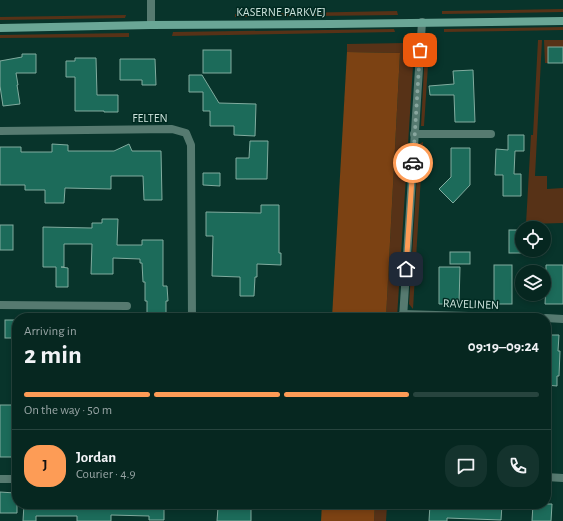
<!DOCTYPE html>
<meta charset="utf-8">
<style>
:root{--surface:#062720;--page:#14332d;--text:#f1f3f6;--muted:#98a5a5;--line:#27443e;--accent:#fd9c56}
body{margin:0;font-family:"Alegreya Sans",sans-serif;background:var(--page);color:var(--text);height:100vh;display:flex;flex-direction:column;font-size:15px;white-space:nowrap}
*{box-sizing:border-box;margin:0}
p{font-size:13px;color:var(--muted)}
.icon{flex:none;width:22px;height:22px;fill:none;stroke:currentColor;stroke-width:2;stroke-linecap:round;stroke-linejoin:round}
.map{position:relative;flex:1;overflow:hidden}
.drawer{position:absolute;left:12px;top:313px;width:539px;height:196px;display:flex;flex-direction:column;background:var(--surface);border-radius:16px;box-shadow:0 2px 6px #0003,0 0 0 1px var(--line)}
.drawer>*{flex:none}
.buttons{position:absolute;left:515px;top:221px;display:grid;gap:8px}
.buttons a{display:grid;place-items:center;width:36px;height:36px;border-radius:50%;background:var(--surface);box-shadow:0 2px 6px #0003,0 0 0 1px var(--line);font-size:20px}
.pin{position:absolute;display:grid;place-items:center;width:34px;height:34px;color:#fff;margin:-17px;border-radius:8px;box-shadow:0 2px 6px #0006}
.courier{position:absolute;display:grid;place-items:center;width:40px;height:40px;margin:-20px;border:3px solid #fd9c56;border-radius:50%;background:#fff;color:#222;box-shadow:0 1px 5px #0007}
.headline em{font-style:normal;font-weight:700}
.headline div{display:flex;flex-direction:column-reverse}
.headline{display:flex;align-items:center;justify-content:space-between;height:68px;padding:0 12px}
h1{font-size:26px;font-weight:700;line-height:30px}
.bar{display:grid;grid-template-columns:repeat(4,1fr);gap:6px 4px;align-content:center;height:48px;padding:0 12px}
.bar i{height:5px;border-radius:3px;background:var(--line)}
.bar .active{background:var(--accent)}
.bar p{grid-column:span 4}
.line{display:flex;align-items:center;gap:10px;padding:0 12px;border-top:1px solid var(--line)}
.line div{flex:1}
.round{display:grid;place-items:center;flex:none;width:42px;height:42px;border-radius:16px;background:var(--page)}
.map>svg:first-child{display:block}
.green{fill:#573217}
.forest{fill:#7c4213}
.building{fill:#1c6b5a;stroke:#81ac9f}
.lines{fill:none;stroke-linecap:round;stroke-linejoin:round}
.street{stroke:#567a70;stroke-width:8}
.secondary{stroke:#6aa696;stroke-width:8}
.done{stroke:#88a69e;stroke-width:4;stroke-dasharray:0 7.2}
.route{stroke:#fd9c56;stroke-width:5}
.labels{text-anchor:middle;stroke-width:3;stroke-linejoin:round;paint-order:stroke}
.street-label{font-size:12px;fill:#cde3dc;stroke:#002a21}
</style>
<div class="map">
<svg width="563" height="521" viewBox="0 0 563 521">
<rect width="100%" height="100%" fill="#08342b"/>
<g class="green">
<path d="M563,9v3l-121,2v-3z"/>
<path d="M397,11l1,4 -163,2v-3z"/>
<path d="M126,15l-1,3 -125,2v-3z"/>
<path d="M563,27v3l-119,2v-3z"/>
<path d="M394,29l1,3 -223,4 1,-4z"/>
<path d="M129,33v4l-129,1v-3z"/>
<path d="M538,40h4l-7,136h12v13l16,-1v35l-37,1 5,-89h2z"/>
<path d="M544,40h19v7h-15v16h-3z"/>
<path d="M405,43l6,4v3h3l-17,268h-11l14,-265 -53,-1v-8z"/>
<path d="M425,50h4l-5,76h-3z"/>
<path d="M423,142l-10,167 -4,-5 10,-160z"/>
<path d="M375,504h10v2h2l-1,15h-12z"/>
</g>
<g class="forest">
<path d="M347,52l53,1 -14,265h-54z"/>
<path d="M322,504h53l-1,17h-53z"/>
</g>
<g class="building">
<rect x="548" y="47" width="15" height="16"/>
<rect x="203" y="50" width="28" height="23"/>
<path d="M22,54h14v19h-20l2,12h-1l3,19 -17,2 -3,-20v-25l22,-4z"/>
<path d="M75,58h21l1,37h21v17h-14v-1h-29v-34h-9v-16h9z"/>
<path d="M120,59h35l1,26h-14v-5h-22z"/>
<path d="M473,70l2,52h-20l-1,-27h-24l-1,-9 25,-2 -1,-13z"/>
<path d="M189,75h13l17,28 37,1 -1,32 -21,-1v-9h-24v-15h-7v-19h-14z"/>
<path d="M508,135h16v16h-9l-1,23h7v22h-18v-21h-8l1,-26 12,1z"/>
<path d="M250,141h18l-1,38h-31v-21h13z"/>
<path d="M52,144l16,1v6h46l15,-7 3,7h29l1,49h-18l-1,-24h-32v13l-46,-1 -1,15h-19v-13h-20v-5h-25v-38h21v5h31z"/>
<path d="M451,148h19v37l-17,18 -14,-14 12,-12z"/>
<path d="M203,173h17v13l-17,-1z"/>
<path d="M261,205h18v48h2v12l-24,-1v13h-2l-1,19h-14v-19l-28,-1 1,-40h-7v-24l55,1z"/>
<path d="M102,219h16l-1,26h25v-5h21v46h4l1,15h-2v17h-19v-17h-2v-19h-2l-1,-19h-2v-4l-27,-1v16h-22l1,-30h-28v23h-3l7,1v19h-12v-20h-13v-40l49,1v-5h10z"/>
<rect x="0" y="225" width="13" height="25"/>
<rect x="509" y="230" width="13" height="23"/>
<rect x="450" y="252" width="20" height="12"/>
<rect x="494" y="265" width="18" height="39"/>
<path d="M546,265h17v39h-18l1,-20h-2v-12h2z"/>
<path d="M439,267h21l-1,37h-20z"/>
<rect x="5" y="320" width="12" height="18"/>
<path d="M546,335h13l-1,16h2l-1,25h-2v10l-11,-1z"/>
<path d="M0,405h14l-1,52h-13z"/>
<path d="M0,492l15,1v3h2v17h-17z"/>
<path d="M24,504h140v16h-15v-4l-38,-1v6h-34v-5h-41v5h-13z"/>
<path d="M430,504h72l-1,16 -54,-2v3h-18z"/>
<path d="M533,504h19l-1,17h-19z"/>
<path d="M218,507h33v14h-34z"/>
</g>
<g class="lines">
<g class="street">
<path d="M151,0v25"/>
<path d="M0,131l172,-2 14,4 5,12 1,173"/>
<path d="M414,134h77"/>
<path d="M0,305l127,1"/>
<path d="M403,314l136,4"/>
<path d="M403,318l19,-296"/>
<path d="M546,318l17,1"/>
<path d="M546,477l17,1"/>
<path d="M0,479h17"/>
</g>
<path class="secondary" d="M0,28l151,-3 180,-1 232,-3"/>
</g>
<g class="lines">
<path class="done" d="M413,163l7,-113"/>
<path class="route" d="M406,269l7,-106"/>
</g>
<g class="labels">
<g class="street-label">
<text x="281" y="16">KASERNE PARKVEJ</text>
<text x="150" y="122">FELTEN</text>
<text transform="translate(471 304) rotate(2)" y="4">RAVELINEN</text>
</g>
</g>
</svg>
<div class="buttons">
<a><svg class="icon" aria-label="locate" viewBox="0 0 24 24"><circle cx="12" cy="12" r="6"/><path d="M12 2v4M12 18v4M2 12h4M18 12h4"/></svg></a>
<a><svg class="icon" aria-label="layers" viewBox="0 0 24 24"><path d="M12 4l9 5-9 5-9-5zM3 14l9 5 9-5"/></svg></a>
</div>
<div class="pin" style="left:420px;top:50px;background:#ea580c"><svg class="icon" aria-label="bag" viewBox="0 0 24 24"><path d="M5 8h14l-1 12H6zM9 8a3 3 0 0 1 6 0"/></svg></div>
<div class="pin" style="left:406px;top:269px;background:#1f2937"><svg class="icon" aria-label="home" viewBox="0 0 24 24"><path d="M3 11l9-7 9 7M6 9v11h12V9"/></svg></div>
<div class="courier" style="left:413px;top:163px"><svg class="icon" aria-label="car" viewBox="0 0 24 24"><path d="M5 17H2v-5l4-1 3-4h7l3 4 3 1v5h-3M9 17h6M6 11h13"/><circle cx="7" cy="17" r="2"/><circle cx="17" cy="17" r="2"/></svg></div>
<section class="drawer">
<div class="headline"><div><h1>2 min</h1><p>Arriving in</p></div><em>09:19–09:24</em></div>
<div class="bar"><i class="active"></i><i class="active"></i><i class="active"></i><i></i><p>On the way · 50 m</p></div>
<div class="line" style="height:72px"><b class="round" style="background:var(--accent);color:#111">J</b><div><b>Jordan</b><p>Courier · 4.9</p></div><a class="round"><svg class="icon" aria-label="chat" viewBox="0 0 24 24"><path d="M4 5h16v11H9l-5 4z"/></svg></a><a class="round"><svg class="icon" aria-label="phone" viewBox="0 0 24 24"><path d="M5 4h4l2 5-3 2q2 4 5 5l2-3 5 2v4C11 20 4 13 5 4z"/></svg></a></div>
</section>
</div>
